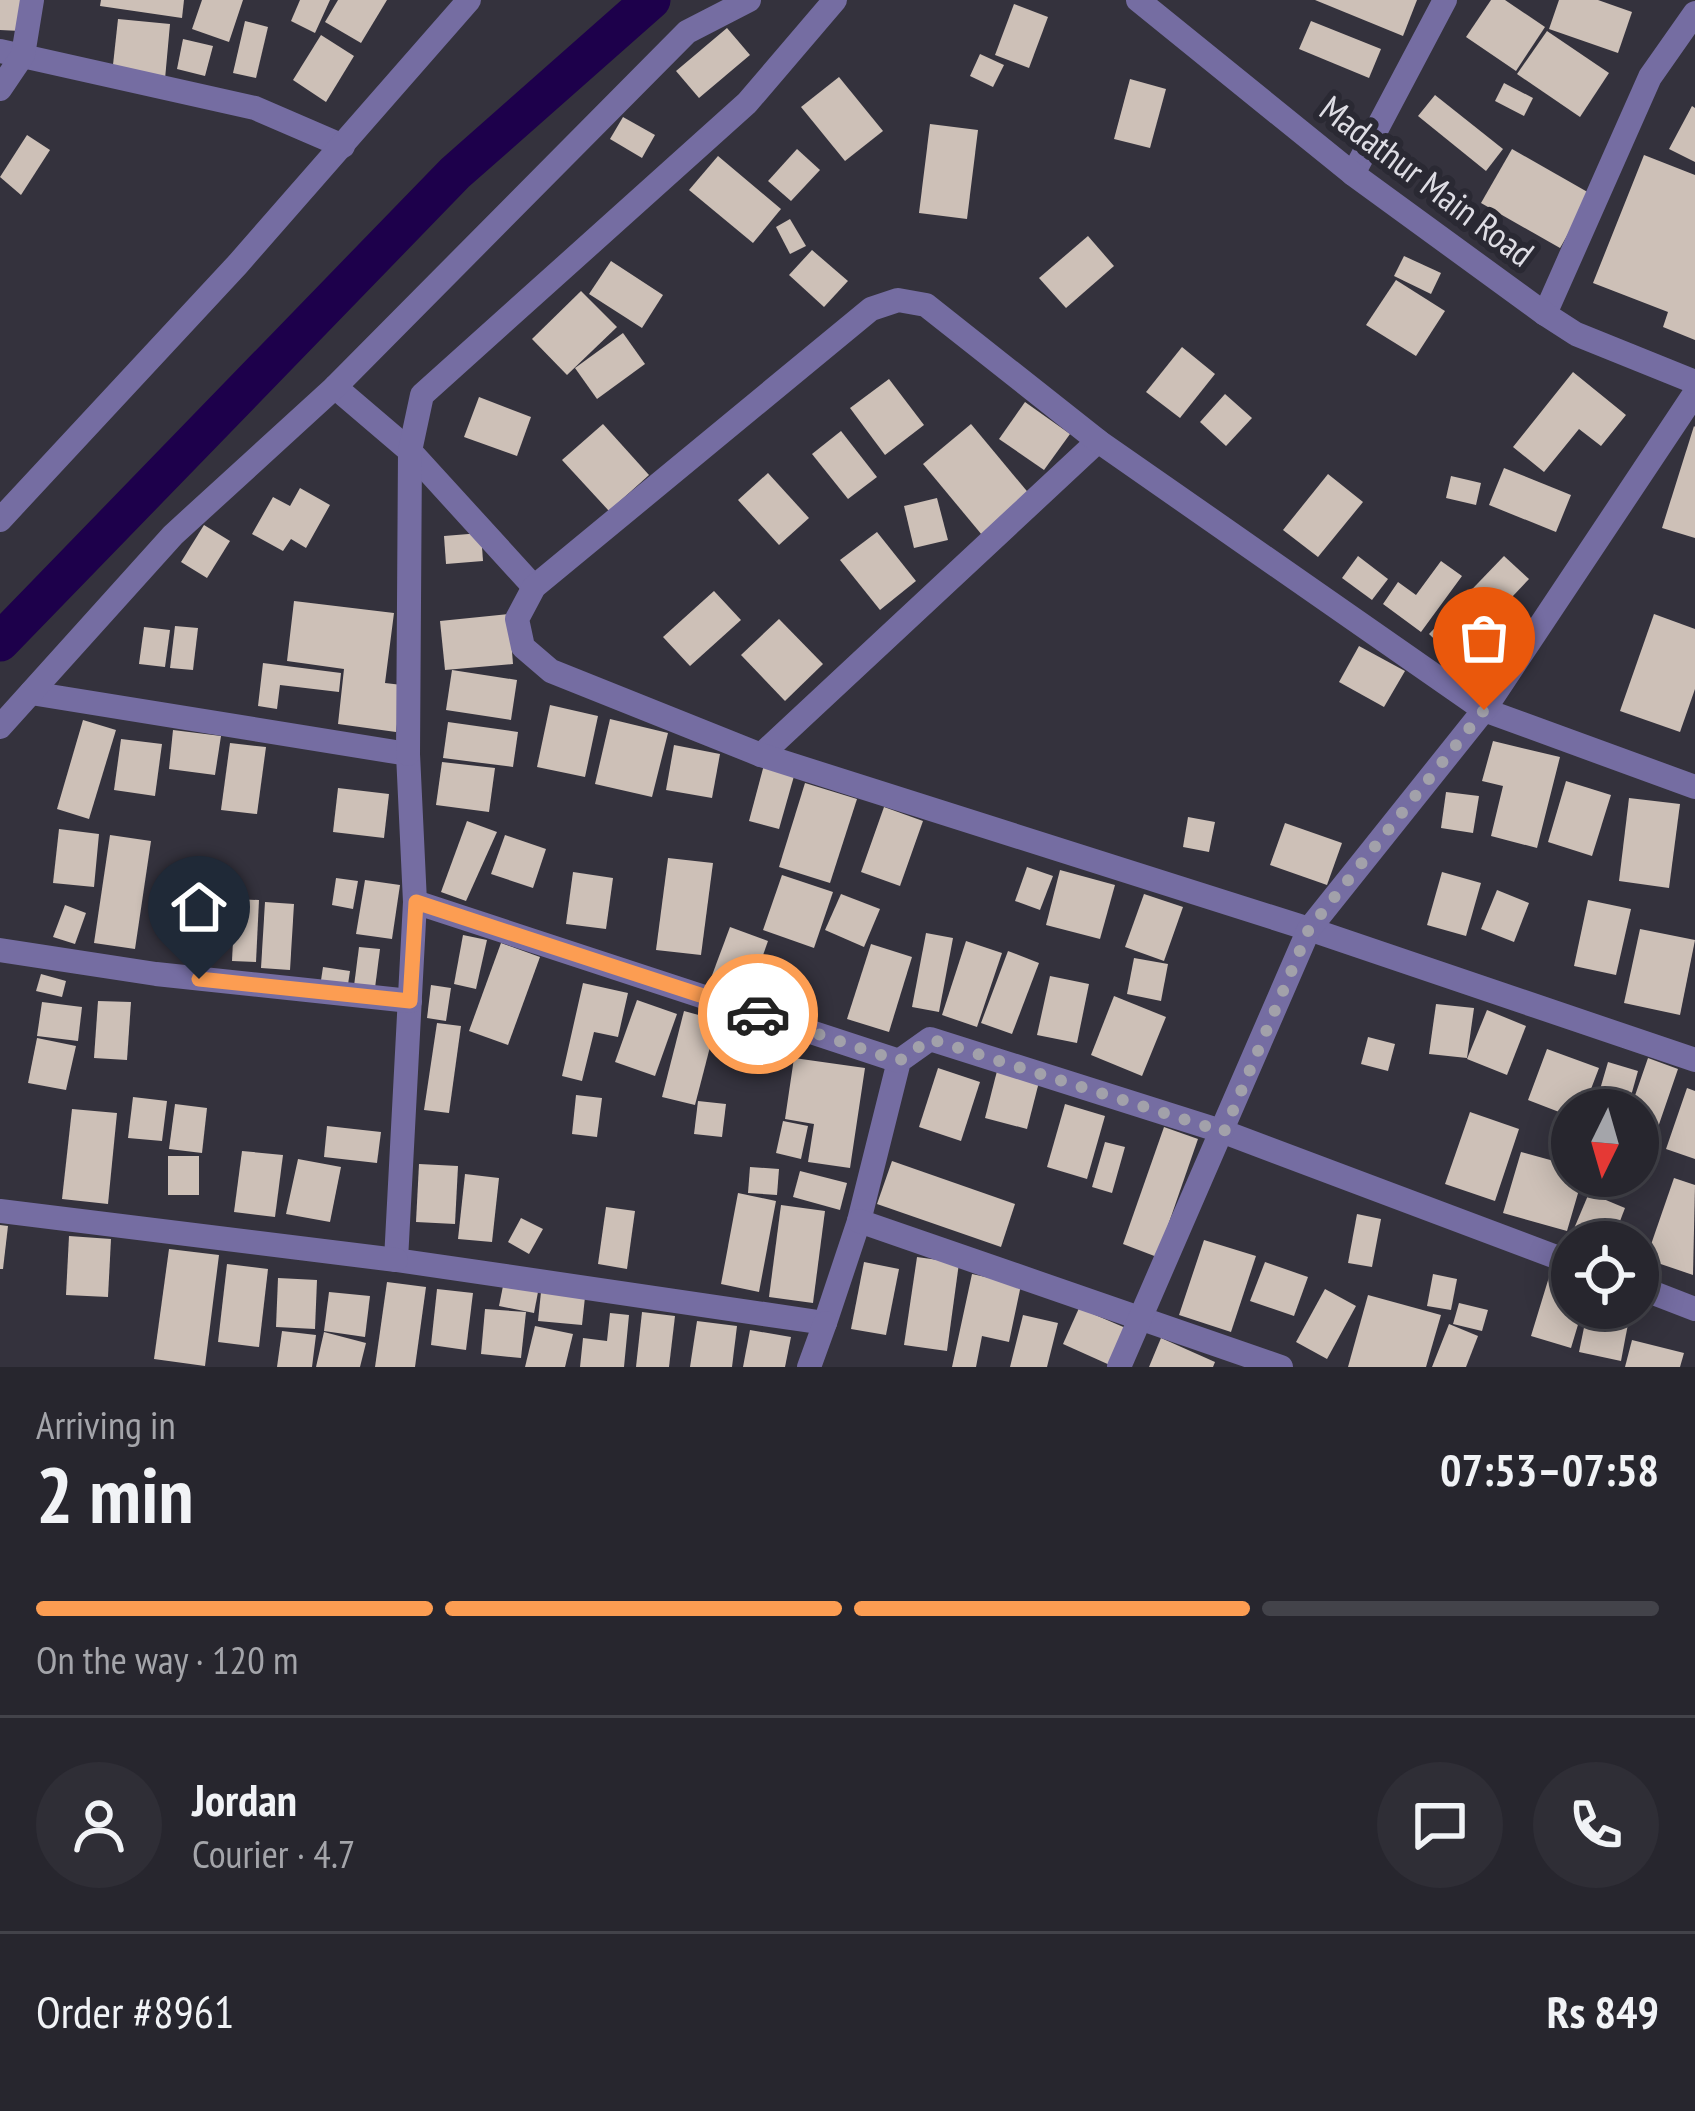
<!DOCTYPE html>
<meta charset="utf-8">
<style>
:root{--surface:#27262e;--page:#2f2e36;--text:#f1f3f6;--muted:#a4a5aa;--line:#43434a;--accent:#fc9d52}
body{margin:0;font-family:"PT Sans Narrow",sans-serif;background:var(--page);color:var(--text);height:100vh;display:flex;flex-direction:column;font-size:45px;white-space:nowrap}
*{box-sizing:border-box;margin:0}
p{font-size:39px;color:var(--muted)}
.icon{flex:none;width:66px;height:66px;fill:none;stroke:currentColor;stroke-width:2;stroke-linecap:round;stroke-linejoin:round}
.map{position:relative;height:1367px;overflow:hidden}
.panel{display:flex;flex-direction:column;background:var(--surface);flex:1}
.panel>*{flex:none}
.needle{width:78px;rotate:185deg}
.controls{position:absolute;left:1551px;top:1089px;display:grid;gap:24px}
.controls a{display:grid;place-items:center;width:108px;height:108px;border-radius:50%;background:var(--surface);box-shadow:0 6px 30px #0003,0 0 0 3px var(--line);font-size:60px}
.pin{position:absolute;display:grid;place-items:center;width:102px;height:102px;color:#fff;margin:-123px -51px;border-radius:50% 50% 50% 0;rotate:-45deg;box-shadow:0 0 12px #0007}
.pin .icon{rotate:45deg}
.courier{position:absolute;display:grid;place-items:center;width:120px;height:120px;margin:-60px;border:9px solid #fc9d52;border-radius:50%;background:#fff;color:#222;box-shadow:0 3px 15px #0007}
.headline em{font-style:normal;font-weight:800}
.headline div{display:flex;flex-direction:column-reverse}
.headline{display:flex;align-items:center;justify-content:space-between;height:204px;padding:0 36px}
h1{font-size:78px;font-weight:800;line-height:90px}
.bar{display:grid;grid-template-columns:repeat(4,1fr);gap:18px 12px;align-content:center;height:144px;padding:0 36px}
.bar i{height:15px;border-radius:9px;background:var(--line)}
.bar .selected{background:var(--accent)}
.bar p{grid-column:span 4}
.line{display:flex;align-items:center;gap:30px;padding:0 36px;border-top:3px solid var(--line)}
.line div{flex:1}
.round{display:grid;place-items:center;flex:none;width:126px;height:126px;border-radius:63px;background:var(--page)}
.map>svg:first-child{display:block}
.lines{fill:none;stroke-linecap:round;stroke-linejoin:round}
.canal{stroke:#1d004b;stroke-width:39}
.building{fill:#cdc0b7}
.minor{stroke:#756da2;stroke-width:24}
.tertiary{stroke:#756da2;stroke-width:24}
.done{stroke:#a2a1aa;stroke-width:12;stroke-dasharray:0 21.6}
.route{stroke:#fc9d52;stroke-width:15}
.labels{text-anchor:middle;stroke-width:12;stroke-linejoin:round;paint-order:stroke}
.street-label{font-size:36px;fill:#dedde4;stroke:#2a2933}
</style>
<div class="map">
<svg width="1695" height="1367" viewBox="0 0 1695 1367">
<rect width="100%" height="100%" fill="#34323d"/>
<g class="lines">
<path class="canal" d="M0,642l455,-469 196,-173"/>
</g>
<g class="building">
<path d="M0,0h23l-2,31 -21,-1z"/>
<path d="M101,0h83l-2,18 -82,-12z"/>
<path d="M202,0h41l-14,42 -37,-13z"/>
<path d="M300,0h30l-15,33 -24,-12z"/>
<path d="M338,0h49l-26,43 -36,-21z"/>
<path d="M1315,0h102l-14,36z"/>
<path d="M1491,0h14l40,27 -29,44 -50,-34z"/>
<path d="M1559,0h39l34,12 -14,41 -69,-24z"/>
<path d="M1014,4l34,13 -19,51 -34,-13z"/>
<path d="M118,19l52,5 -5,55 -53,-5z"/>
<path d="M245,21l23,6 -12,51 -23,-5z"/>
<path d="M1311,21l70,28 -12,29 -70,-29z"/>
<path d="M727,28l23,27 -51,43 -23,-27z"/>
<path d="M1547,31l62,42 -29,44 -63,-43z"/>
<path d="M321,35l33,21 -28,46 -33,-22z"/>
<path d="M183,39l30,7 -8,30 -28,-7z"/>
<path d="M980,54l24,11 -11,22 -23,-11z"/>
<path d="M839,77l44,54 -38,30 -44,-54z"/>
<path d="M1130,79l36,10 -16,59 -36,-9z"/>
<path d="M1504,83l29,15 -9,18 -29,-15z"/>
<path d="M1435,95l68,54 -17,22 -68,-55z"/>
<path d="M1692,106l3,2v54l-26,-13z"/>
<path d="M623,117l32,18 -13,23 -32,-19z"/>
<path d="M930,124l48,6 -11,89 -48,-6z"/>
<path d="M27,135l23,15 -29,45 -21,-18z"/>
<path d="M797,149l23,21 -29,31 -23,-20z"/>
<path d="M1512,149l79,45 -31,54 -79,-45z"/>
<path d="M1644,155l51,20v165l-32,-13 5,-15 -75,-29z"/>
<path d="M718,156l63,53 -28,34 -64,-53z"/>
<path d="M790,219l16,27 -16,8 -14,-27z"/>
<path d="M1088,236l26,30 -48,42 -27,-30z"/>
<path d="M812,250l36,31 -24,26 -35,-32z"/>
<path d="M1404,256l37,17 -10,21 -37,-18z"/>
<path d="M611,261l52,34 -21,33 -53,-34z"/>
<path d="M1396,280l49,31 -29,45 -50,-31z"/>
<path d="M581,291l36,36 -50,48 -35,-36z"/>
<path d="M623,333l22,31 -48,35 -22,-31z"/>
<path d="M1182,347l33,27 -35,44 -34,-26z"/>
<path d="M1573,372l53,43 -25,31 -22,-17 -35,43 -31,-25z"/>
<path d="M889,379l35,46 -39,30 -35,-47z"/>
<path d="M1225,394l27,24 -26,28 -26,-24z"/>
<path d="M479,397l52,20 -14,39 -53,-19z"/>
<path d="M1025,402l45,32 -26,36 -45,-31z"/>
<path d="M603,424l46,51 -40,36 -47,-51z"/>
<path d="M971,424l60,72 -49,39 -59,-71z"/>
<path d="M1694,426l1,1v111l-33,-10z"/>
<path d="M841,431l36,46 -29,22 -36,-45z"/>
<path d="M1504,468l67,27 -15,37 -67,-27z"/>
<path d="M768,473l41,45 -30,27 -41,-45z"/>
<path d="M1328,474l35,28 -45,55 -35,-27z"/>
<path d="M1451,476l30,7 -5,22 -30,-7z"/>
<path d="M300,488l30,17 -24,43 -15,-9 -8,12 -31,-17 21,-37 17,9z"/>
<path d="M937,498l11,42 -34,8 -10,-42z"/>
<path d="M204,525l26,16 -23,37 -26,-16z"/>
<path d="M877,532l39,49 -36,29 -40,-50z"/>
<path d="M481,533l2,28 -37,3 -2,-28z"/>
<path d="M1358,556l30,23 -16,21 -30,-22z"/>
<path d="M1504,556l25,23 -75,79 -25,-24z"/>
<path d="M1441,561l21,15 -41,56 -38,-28 15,-22 18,13z"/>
<path d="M714,591l27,29 -51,46 -27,-29z"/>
<path d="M294,601l100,12 -9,70 17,2 -6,47 -58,-8 6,-55 -57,-8z"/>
<path d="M509,614l4,50 -68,6 -5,-49z"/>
<path d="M1654,614l41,15v60l-15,43 -60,-21z"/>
<path d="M779,619l44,45 -38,37 -44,-46z"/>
<path d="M175,626l23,2 -5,42 -23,-2z"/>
<path d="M144,627l26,3 -5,37 -26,-3z"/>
<path d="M1359,646l46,25 -21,36 -45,-25z"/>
<path d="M263,663l78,10 -2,19 -59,-7 -3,24 -19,-3z"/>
<path d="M452,670l65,10 -6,40 -65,-10z"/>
<path d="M550,705l48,11 -13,61 -48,-10z"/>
<path d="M610,719l58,14 -16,64 -57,-13z"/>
<path d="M83,720l33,10 -27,89 -32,-10z"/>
<path d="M448,722l70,10 -5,35 -70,-9z"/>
<path d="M173,730l48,6 -6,39 -46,-6z"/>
<path d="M121,739l41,5 -7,52 -41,-6z"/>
<path d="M1493,741l67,16 -23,91 -46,-12 12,-50 -21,-5z"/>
<path d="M230,743l36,4 -9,67 -36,-4z"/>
<path d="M674,745l46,9 -8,44 -46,-8z"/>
<path d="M765,761l31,8 -17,60 -30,-8z"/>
<path d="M442,762l53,6 -6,44 -53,-7z"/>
<path d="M1566,781l45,14 -19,61 -44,-14z"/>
<path d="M805,783l52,16 -27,84 -51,-16z"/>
<path d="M338,788l51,6 -5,44 -51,-6z"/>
<path d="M1446,792l33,4 -6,37 -32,-5z"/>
<path d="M1629,798l51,6 -11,84 -50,-7z"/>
<path d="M884,807l39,14 -23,65 -39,-14z"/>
<path d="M1188,817l27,5 -6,30 -26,-5z"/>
<path d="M467,821l30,11 -31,69 -25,-9z"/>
<path d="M1285,823l57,20 -15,42 -57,-20z"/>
<path d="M59,829l40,5 -5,53 -41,-4z"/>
<path d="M110,835l41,6 -16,108 -41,-6z"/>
<path d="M505,835l41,14 -13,39 -42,-14z"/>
<path d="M668,858l45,5 -12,92 -45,-5z"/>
<path d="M1027,867l26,9 -13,34 -25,-9z"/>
<path d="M1060,870l55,15 -15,54 -54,-14z"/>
<path d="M573,872l40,6 -7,51 -40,-5z"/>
<path d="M1442,872l39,11 -15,53 -39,-11z"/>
<path d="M782,875l51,17 -19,56 -51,-18z"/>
<path d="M336,878l22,3 -5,28 -21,-4z"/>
<path d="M365,880l35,5 -8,54 -36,-5z"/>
<path d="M1497,890l32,13 -15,39 -33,-13z"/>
<path d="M841,894l39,15 -16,38 -39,-17z"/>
<path d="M1144,894l39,13 -19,54 -39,-14z"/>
<path d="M235,899l24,1 -3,62 -24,-1z"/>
<path d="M1588,900l43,9 -15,66 -42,-9z"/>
<path d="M265,902l29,2 -4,66 -29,-2z"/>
<path d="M65,905l21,8 -11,31 -22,-7z"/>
<path d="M730,927l38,14 -18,51 -39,-14z"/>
<path d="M1640,929l55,11 -15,75 -56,-12z"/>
<path d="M926,933l27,5 -14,74 -27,-5z"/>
<path d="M463,935l24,5 -11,49 -22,-5z"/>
<path d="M966,941l36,12 -25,74 -35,-12z"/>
<path d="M501,943l39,14 -32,88 -39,-14z"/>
<path d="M871,944l41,13 -23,75 -42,-13z"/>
<path d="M359,947l21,2 -5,39 -21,-2z"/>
<path d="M1008,951l31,12 -27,71 -31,-11z"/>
<path d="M1134,958l34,6 -7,37 -34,-7z"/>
<path d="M323,967l27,4 -3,20 -27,-4z"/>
<path d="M41,974l25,7 -4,16 -26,-6z"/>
<path d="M1050,976l39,8 -12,59 -40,-8z"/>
<path d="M583,983l45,10 -10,44 -24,-5 -12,49 -20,-5z"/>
<path d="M431,985l20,3 -5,33 -19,-3z"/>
<path d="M1114,996l52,21 -24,59 -51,-21z"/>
<path d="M637,1000l40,14 -22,62 -40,-14z"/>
<path d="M98,1001l33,1 -4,58 -33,-2z"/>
<path d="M42,1002l40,5 -4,34 -41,-5z"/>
<path d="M1436,1004l38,4 -7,50 -38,-4z"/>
<path d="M1487,1010l39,16 -19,49 -40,-16z"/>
<path d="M684,1011l33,9 -22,85 -33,-8z"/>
<path d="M437,1023l24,3 -12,87 -25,-3z"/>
<path d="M1368,1037l27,7 -7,27 -27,-7z"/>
<path d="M37,1038l39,8 -10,44 -38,-7z"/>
<path d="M1547,1049l52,19 -16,42h-11v7l-44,-17z"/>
<path d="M794,1058l71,10 -15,100 -42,-6 6,-38 -29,-5z"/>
<path d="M1648,1058l30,11 -34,99 -6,-1v-57h-8z"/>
<path d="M1608,1062l30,9 -11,39h-33z"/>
<path d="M938,1068l42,14 -19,59 -42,-14z"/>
<path d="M997,1071l42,11 -12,47 -42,-11z"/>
<path d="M1687,1088l8,3v68l-29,-10z"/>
<path d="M576,1095l26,3 -5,39 -25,-3z"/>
<path d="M133,1097l34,4 -5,40 -34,-3z"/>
<path d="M698,1101l28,3 -4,33 -28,-3z"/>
<path d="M175,1104l32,4 -5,45 -33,-4z"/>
<path d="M1065,1104l40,12 -18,63 -40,-12z"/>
<path d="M72,1109l45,4 -9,91 -46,-5z"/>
<path d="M1470,1112l49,17 -24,72 -50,-17z"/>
<path d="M783,1121l25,5 -7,33 -25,-6z"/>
<path d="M327,1126l54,6 -4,31 -53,-6z"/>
<path d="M1164,1127l34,12 -41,118 -34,-13z"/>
<path d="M1105,1142l20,5 -13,46 -20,-6z"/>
<path d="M242,1151l41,4 -8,62 -41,-5z"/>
<path d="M1521,1152l51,14v10h11l-16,55 -64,-18z"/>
<rect x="168" y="1156" width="31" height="39"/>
<path d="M298,1159l43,8 -11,55 -44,-8z"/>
<path d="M892,1161l123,43 -14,43 -124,-43z"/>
<path d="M419,1164l39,2 -3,58 -39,-2z"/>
<path d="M750,1167l29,2 -2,26 -29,-2z"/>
<path d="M800,1171l47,12 -7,27 -47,-13z"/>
<path d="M465,1174l34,4 -7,64 -34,-3z"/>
<path d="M1674,1178l21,7 -2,90 -47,-16z"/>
<path d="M738,1193l38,8 -17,91 -38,-8z"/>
<path d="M1589,1193l36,15 -13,34 -39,-11z"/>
<path d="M781,1205l44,6 -12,92 -44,-6z"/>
<path d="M606,1207l29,4 -8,58 -29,-5z"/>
<path d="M1357,1214l24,5 -9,48 -24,-4z"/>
<path d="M521,1218l22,11 -14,25 -21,-12z"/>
<path d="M0,1225l8,1 -5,43h-3z"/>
<path d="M69,1236l42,3 -3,58 -42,-2z"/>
<path d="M1204,1240l52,16 -25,76 -52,-17z"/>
<path d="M169,1249l50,6 -14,111 -51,-7z"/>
<path d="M917,1257l42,6 -12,88 -43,-6z"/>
<path d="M864,1262l35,7 -13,66 -35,-6z"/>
<path d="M1265,1262l43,15 -14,39 -44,-15z"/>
<path d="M227,1264l41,5 -9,78 -41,-5z"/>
<path d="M1553,1264l19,6v38h11l-12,40 -40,-12z"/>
<path d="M972,1274l49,11 -12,57 -27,-6 -6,31h-24z"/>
<path d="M1433,1274l24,5 -6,31 -24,-4z"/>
<path d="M278,1278l39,2 -2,49 -39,-2z"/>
<path d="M387,1282l39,5 -11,80h-40z"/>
<path d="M503,1286l35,6 -4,21 -35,-7z"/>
<path d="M437,1289l36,4 -7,57 -35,-5z"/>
<path d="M1325,1289l31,17 -29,53 -31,-17z"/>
<path d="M329,1292l41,4 -5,41 -41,-6z"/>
<path d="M541,1292l44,5 -3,28 -44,-4z"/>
<path d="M1368,1295l73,20 -15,52h-78z"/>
<path d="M1459,1303l29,7 -6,21 -29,-7z"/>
<path d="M1079,1308l49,21 -16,37 -49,-22z"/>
<path d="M1588,1308h43l-10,53 -42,-9z"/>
<path d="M485,1309l41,3 -5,46 -40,-4z"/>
<path d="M642,1312l33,4 -6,51h-33z"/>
<path d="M610,1313l19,2 -5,52h-44l3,-29 24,3z"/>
<path d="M1023,1315l35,8 -11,44h-37z"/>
<path d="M697,1321l40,5 -5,41h-42z"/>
<path d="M1449,1324l29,12 -12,31h-34z"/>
<path d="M535,1326l38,8 -8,33h-40z"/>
<path d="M750,1330l41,7 -6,30h-42z"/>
<path d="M282,1331l34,4 -4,32h-35z"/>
<path d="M324,1332l42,11 -6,24h-44z"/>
<path d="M1161,1338l54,24 -2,5h-64z"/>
<path d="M1632,1340l52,13 -4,14h-55z"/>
</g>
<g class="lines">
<g class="minor">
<path d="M0,51l255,57 88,38"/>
<path d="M0,89l23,-34 9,-55"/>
<path d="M1353,174l92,-174"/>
<path d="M1545,314l105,-237 45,-64"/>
<path d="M335,387l75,64 124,136"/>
<path d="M0,520l237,-255 232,-265"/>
<path d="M31,693l377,61 7,148 -19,358 429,63 34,-102 40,-160 31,-22 294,93 348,131"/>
<path d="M0,727l173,-192 162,-148 352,-355 62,-32"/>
<path d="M408,754l2,-303 12,-56 325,-292 88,-103"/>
<path d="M761,755l337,-314"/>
<path d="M1695,787l-211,-77 -386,-269 -172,-136 -28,-5 -27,9 -337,278 -17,32 6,28 28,24 210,84 548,174 386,131"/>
<path d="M415,902l484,159"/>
<path d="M0,950l156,24 254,27"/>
<path d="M0,1211l396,49"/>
<path d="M859,1221l422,146"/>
<path d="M1638,1287l57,22"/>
<path d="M809,1367l16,-44"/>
<path d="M1119,1367l190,-438 175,-219 211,-317"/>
</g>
<path class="tertiary" d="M1138,0l215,174 192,140 31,20 119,48"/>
</g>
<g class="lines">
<path class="done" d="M758,1014l141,47 31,-22 294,93 85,-203 175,-219"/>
<path class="route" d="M199,979l211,22 6,-99 342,112"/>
</g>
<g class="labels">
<g class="street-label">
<text transform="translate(1427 181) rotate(37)" y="13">Madathur Main Road</text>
</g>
</g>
</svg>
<div class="controls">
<a><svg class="needle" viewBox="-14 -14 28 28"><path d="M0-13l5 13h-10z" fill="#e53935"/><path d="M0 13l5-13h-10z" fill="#a4a5aa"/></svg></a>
<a><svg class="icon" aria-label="locate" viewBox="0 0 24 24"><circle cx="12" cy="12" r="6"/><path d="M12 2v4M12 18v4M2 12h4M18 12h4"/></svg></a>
</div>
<div class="pin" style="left:1484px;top:710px;background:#ea580c"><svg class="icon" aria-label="bag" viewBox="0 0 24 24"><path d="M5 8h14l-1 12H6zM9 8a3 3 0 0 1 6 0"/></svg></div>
<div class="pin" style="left:199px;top:979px;background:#1f2937"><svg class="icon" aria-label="home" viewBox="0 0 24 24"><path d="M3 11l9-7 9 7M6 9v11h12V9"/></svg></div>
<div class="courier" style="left:758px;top:1014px"><svg class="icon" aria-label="car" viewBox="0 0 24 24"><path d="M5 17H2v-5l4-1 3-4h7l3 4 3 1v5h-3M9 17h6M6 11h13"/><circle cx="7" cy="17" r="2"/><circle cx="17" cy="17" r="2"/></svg></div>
</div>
<section class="panel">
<div class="headline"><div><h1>2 min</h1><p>Arriving in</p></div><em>07:53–07:58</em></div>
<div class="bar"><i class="selected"></i><i class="selected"></i><i class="selected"></i><i></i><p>On the way · 120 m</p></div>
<div class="line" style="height:216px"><a class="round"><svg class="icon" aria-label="person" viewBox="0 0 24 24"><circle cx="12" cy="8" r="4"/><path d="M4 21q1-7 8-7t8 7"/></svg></a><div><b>Jordan</b><p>Courier · 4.7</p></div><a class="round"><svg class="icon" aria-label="chat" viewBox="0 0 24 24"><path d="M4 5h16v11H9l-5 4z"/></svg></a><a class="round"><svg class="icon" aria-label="phone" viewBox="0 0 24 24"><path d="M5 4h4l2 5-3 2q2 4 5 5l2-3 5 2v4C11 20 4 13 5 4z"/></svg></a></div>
<div class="line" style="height:156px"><div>Order #8961</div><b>Rs 849</b></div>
</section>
